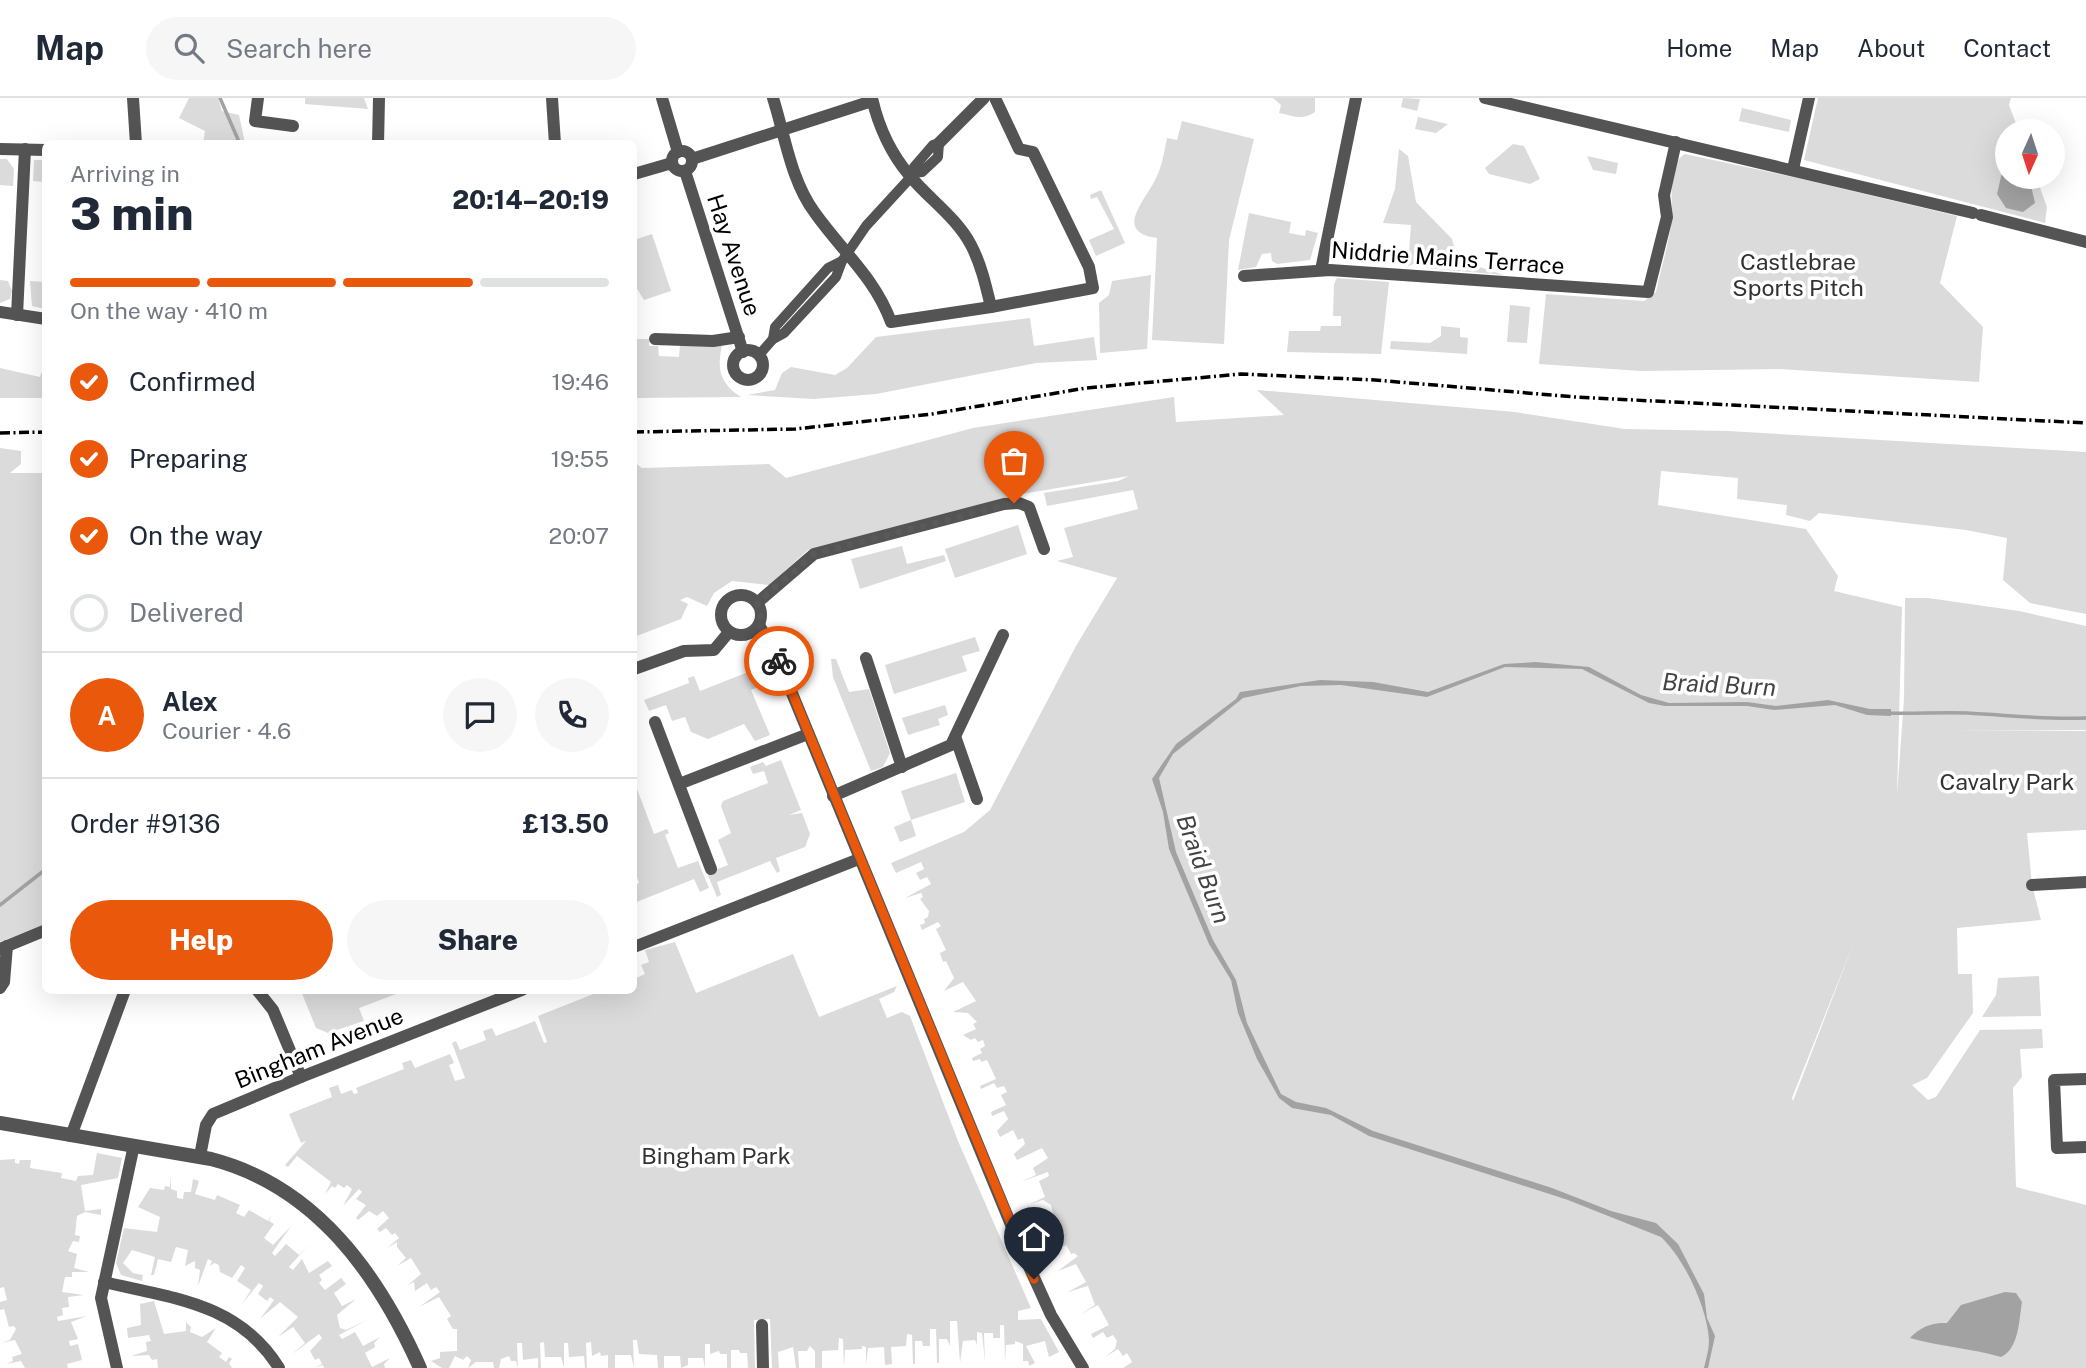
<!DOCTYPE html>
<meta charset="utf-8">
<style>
:root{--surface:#fff;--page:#f6f6f7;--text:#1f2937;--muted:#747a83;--line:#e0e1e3;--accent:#ea580c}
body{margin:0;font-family:"Public Sans",sans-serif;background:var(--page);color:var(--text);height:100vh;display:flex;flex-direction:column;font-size:26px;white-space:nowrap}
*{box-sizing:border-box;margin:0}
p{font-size:23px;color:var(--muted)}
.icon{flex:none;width:38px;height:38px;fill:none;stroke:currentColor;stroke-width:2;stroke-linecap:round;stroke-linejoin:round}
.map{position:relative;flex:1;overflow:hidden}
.panel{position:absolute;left:42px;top:42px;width:595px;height:854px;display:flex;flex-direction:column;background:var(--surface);border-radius:10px;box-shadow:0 7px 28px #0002}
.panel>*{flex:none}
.needle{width:46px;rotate:183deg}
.buttons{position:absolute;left:1995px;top:21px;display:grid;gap:14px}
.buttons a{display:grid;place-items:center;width:70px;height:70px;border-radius:50%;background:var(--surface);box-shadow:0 7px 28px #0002;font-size:35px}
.pin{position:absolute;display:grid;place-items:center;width:60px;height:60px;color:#fff;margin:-72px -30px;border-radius:50% 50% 50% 0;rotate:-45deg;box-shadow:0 0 7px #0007}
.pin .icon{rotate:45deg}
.courier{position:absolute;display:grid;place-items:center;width:70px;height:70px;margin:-35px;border:5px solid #ea580c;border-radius:50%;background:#fff;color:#222;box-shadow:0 2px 9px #0007}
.overview em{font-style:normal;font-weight:800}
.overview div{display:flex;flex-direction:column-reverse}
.overview{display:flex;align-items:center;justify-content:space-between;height:119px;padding:0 28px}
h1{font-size:46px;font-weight:800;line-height:52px}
.bar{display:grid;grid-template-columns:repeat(4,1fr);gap:10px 7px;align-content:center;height:84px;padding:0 28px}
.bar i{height:9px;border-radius:5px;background:var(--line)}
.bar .selected{background:var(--accent)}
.bar p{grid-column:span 4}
.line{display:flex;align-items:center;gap:18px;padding:0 28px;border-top:2px solid var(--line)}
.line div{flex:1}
.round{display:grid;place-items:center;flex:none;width:74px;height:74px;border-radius:37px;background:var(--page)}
ol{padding:0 28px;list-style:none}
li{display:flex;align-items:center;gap:21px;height:77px}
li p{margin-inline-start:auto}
li .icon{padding:7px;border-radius:50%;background:var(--accent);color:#fff;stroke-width:4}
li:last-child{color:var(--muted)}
li i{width:38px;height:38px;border:4px solid var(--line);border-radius:50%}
.cta{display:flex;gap:14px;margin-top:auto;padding:14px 28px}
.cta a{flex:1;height:80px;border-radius:42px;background:var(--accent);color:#fff;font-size:28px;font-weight:800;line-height:80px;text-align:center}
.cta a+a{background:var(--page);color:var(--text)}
header{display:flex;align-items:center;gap:42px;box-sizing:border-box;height:98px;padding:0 35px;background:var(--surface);border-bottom:2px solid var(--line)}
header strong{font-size:33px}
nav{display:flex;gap:38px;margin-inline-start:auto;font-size:24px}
.search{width:490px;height:63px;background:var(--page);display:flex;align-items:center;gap:18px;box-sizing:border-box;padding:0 24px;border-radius:38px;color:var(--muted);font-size:26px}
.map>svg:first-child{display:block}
.green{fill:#dbdbdb;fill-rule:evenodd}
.water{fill:#a2a2a2}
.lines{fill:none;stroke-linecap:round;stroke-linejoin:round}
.stream{stroke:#a2a2a2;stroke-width:3.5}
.pedestrian{stroke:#545454;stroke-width:10}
.minor{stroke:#545454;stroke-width:12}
.tertiary{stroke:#545454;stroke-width:14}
.rail{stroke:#000;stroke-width:3.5;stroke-dasharray:10 3.5 2 3.5;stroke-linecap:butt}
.done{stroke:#595959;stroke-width:7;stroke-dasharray:0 12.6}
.route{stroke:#ea580c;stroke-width:9}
.labels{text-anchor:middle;stroke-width:7;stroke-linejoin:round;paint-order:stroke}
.street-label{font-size:23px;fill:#000;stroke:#fff}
.park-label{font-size:23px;fill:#323232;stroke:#fff}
.water-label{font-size:24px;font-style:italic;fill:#434343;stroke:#fff}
</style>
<header>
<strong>Map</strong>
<div class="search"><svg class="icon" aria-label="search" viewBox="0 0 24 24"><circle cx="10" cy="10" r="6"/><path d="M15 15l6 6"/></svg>Search here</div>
<nav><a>Home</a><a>Map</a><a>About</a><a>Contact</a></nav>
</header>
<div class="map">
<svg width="2086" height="1270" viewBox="0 0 2086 1270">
<rect width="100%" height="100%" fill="#fff"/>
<g class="green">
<path d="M189,0h29l4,13 17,4 6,28h-42l2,-12 -26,-13z"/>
<path d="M305,0h59l4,11 -63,-5z"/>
<path d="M1273,0h42v14c-14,9 -20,4 -36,1l2,-8z"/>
<path d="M1403,0l17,1 -3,12 -16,-4z"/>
<path d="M1818,0h193l-2,7 10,26h-12v46h29l11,30 -2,16 -241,-63z"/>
<path d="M1742,10l49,12 -2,12 -50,-11z"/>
<path d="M1418,19l30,7 -12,9 -21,-4z"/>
<path d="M1182,23l72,18 -25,101 -5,104 -72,-4 5,-102c-44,-6 -12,-37 -2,-58 7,-13 9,-27 12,-42l10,2z"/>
<path d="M1513,46l11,2 16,33 -10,5 -41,-10 -4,-6z"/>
<path d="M1399,51l9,7 8,46 36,37 6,21 46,15 -79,-7 -6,-6 -11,4 3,-41 -28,-2 12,-34z"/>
<path d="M1685,56l117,25 155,37 -17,67 43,44 -4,55 -199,-13 -139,2 -102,-7 7,-70 98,7 12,-9c5,-25 14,-51 16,-76 1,-17 -6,-51 13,-62z"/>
<path d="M1587,58l31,7 -2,11 -23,-4z"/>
<path d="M0,61h7l7,10 -1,17 -13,-1z"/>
<path d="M34,62h11v22l-12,-1z"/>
<path d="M1101,92l24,53 -29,13 -7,-16 25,-11 -17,-32 -6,2 -1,-4z"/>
<path d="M1249,115l42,9 -2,11 16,3 1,-6 12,3 -8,27 -33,4 -5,-3 -1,-8 -9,1 -6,13 -18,3z"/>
<path d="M652,136l19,57 -27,9 -10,-16v-44z"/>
<path d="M1151,177l-4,74 -47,4 -1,-50 10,-8 3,-14z"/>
<path d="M1337,180l52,4 -8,72 -94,-2 2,-21h31l1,-5h20v-10h-8l1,-32z"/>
<path d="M0,182l8,1 4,10 -2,8 -10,4z"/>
<path d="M30,183l15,1v27l-13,-3z"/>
<path d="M1510,207l20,2 -3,36 -20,-1z"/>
<path d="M1030,220l4,28 60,-9 3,23 -61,3 -160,31 -62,5 -67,-4 28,-5 7,-17 9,-6 44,8 12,-7 29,-31z"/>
<path d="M1441,228l19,2v9l8,1 -1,16 -77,-5 1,-8 39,2 11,-7z"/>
<path d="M634,241h15v7h9l1,10 20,1 1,-12h42c-5,23 -3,38 19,52l-107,1z"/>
<path d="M0,270l40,9 1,-4 4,1v24h-45z"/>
<path d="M1257,292l258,22 110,17 103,2 358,21v162l-56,-11 -27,-23 4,-42 -41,-8 -147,-17 -9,8 -24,-6 1,-10 -50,-6 1,-21 -77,-7 -3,34 148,24 32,47 -4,15 68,16 -5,188 7,-96 1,-101h23l91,13 67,15v104l-136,1h136v99l-59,3 5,52 9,35 -84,8 1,46h14l1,39 -46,65 -15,7 16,15 8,-3 44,-67 62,-1 1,19 -23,1 2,28 -9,11 3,99 70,18v163h-963l9,-6 -5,-9 -4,3 -5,-7 -13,8 10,-8 2,-8 -4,-6 -6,3 -4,-6 -10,6 -2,-4 18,-9 -11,-20 -17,9 14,-9 -7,-19 -20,6 18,-10 -10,-18 -18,7 20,-15 -4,-3 -3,1 -5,-9 -10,5 -2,-4 5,-3 -2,-5 8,-5 -7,-12 -18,8 -1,-3 15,-8 -3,-13 -8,-5 -13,4 15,-7 -6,-16 10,-5 -1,-4 -28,10 16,-7 -3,-7 15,-10 -6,-10 -25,12 -3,-6 11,-10 -2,-6 -5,2 -5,-10 -13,7 -3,-6 11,-12 -4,-8 -12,5 -1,-4 15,-7 -5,-10 6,-3 -3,-6 -7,2 -3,-5 -13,6 -1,-3 16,-7 -9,-19 -6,2 -1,-3 -7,2 -1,-3 10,-5 -2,-4 5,-3 -2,-6 -5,2 -3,-4 -4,2 -8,-5 13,-6 -3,-5 4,-2 -9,-9 -15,-1 23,-11 -13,-19 -19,9 10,-13 -8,-17 -3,1 -3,-9 6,-3 -10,-21 5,-3 -3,-4 -16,8 -2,-5 5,-2 -1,-4 4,-2 1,-6 -9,-12 3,-2 -2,-4 -16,5 26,-14 -4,-7 -7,3 -4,-7 8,-4 -3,-7 -25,11 -5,-10 73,-31 26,-22 86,-164 41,-68 -60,-17 16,-4 -9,-29 74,-19 -5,-19 -86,16 -3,-13 74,-12 11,-5 -113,19 -208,55 -39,35 -37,-4 -18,12 -7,13 -20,-9 -7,3 8,4 -7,15 -47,18v-175l8,6 127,-4 17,14 187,-50 201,-31 2,25 108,-7zM1854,844l-61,159 -1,-3z"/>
<path d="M0,350l21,3v13l-11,9h36l-1,451 -45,18z"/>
<path d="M1018,427l9,29 -72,24 -10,-29z"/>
<path d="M902,448l5,18 37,-9 2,6 -86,28 -9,-30z"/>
<path d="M975,539l5,14 -18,5 5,15 -73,23 -9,-29z"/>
<path d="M760,554l12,29 -21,9 19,45 -15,6 -11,-17 -36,15 -17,-7 -6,-15 -13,4 -6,-16 -17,6 -5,-11 45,-17 -1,-5 6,-2 6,15 56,-22 -5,-13z"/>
<path d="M831,561h5l13,33 20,-3 21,64 -7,14 -12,4 -38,-94z"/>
<path d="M945,607l3,10 -10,4 2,6 -32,10 -6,-17z"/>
<path d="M781,662l20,50 -12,5 13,-2 8,21 -5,13 -29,11 4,13 -3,2 -7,-12 -53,21 4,13 -4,2 -10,-24 21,-8 -10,-25 13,-7 -10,-27 2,-5 45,-18 -4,-12 -11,3 -3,-7 13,-5 3,4z"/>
<path d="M956,675l9,29 -54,18 5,16 -16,6 -6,-15 17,-7 -10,-29z"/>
<path d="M634,683l20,53 13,-5 2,4 -4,2 13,33 20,-7 11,27 -9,4 -6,-13 -60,24v-17l5,-3 -5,-15z"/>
<path d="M675,844l21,51 97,-39 26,63 78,-31 -3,6 -15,7 8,19 15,-6 8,4 48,125 73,167 -13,3v9l23,-1 18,33 -10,5 -4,-16 -19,5 9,17 -6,3 -1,-5h-5v-17l-8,-3v3l-9,1 -1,17 -1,-37h-4v13h-7v-5h-9l1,29 -3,-29 -5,-1v13l-2,-5 -12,1 -3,22 -3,-42h-7v25l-3,-7h-8v24h-2l-1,-34h-6v17h-7l-1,-5h-7v23h-2l-1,-29 -5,-1 -1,12 -15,1 1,17 -7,1 -1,-18 -16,1 -2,17v-18l-4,-1v3l-17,1 -1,18 -1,-29 -4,-1 -1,12 -16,1v17h-7v-17l-5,-5 -3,5h-9l1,17h-3l-3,-21 -15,5 1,16h-7l-2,-49 -16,1 1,48h-7l-1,-15h-7l-1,-3h-8v18h-4v-14h-7l-1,-3 -9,3v-10h-5v24l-2,-10h-15v7l-7,3 -1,-12h-16v12h-6l-1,-13 -18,-1 -2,-14h-4l1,28 -3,-13h-16v13h-7v-13l-7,1 -1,-4 -8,4 -1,-14 -5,1 1,25h-2l-1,-12 -15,1 -1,-14h-4v25l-3,-11h-16l-1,-15 -4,1 1,25h-3v-10l-15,2 -1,-17h-5l1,25 -2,-7h-5l-2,-5 -8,3 -2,9h-5l-1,-6h-17l-8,6 3,-8 -4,-4 -4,4 -8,-4 -6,12h-7l-11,-7 9,-3v-6l17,-1v-22h-4l-6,-10 4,-3 -12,-19 -20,10 21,-15 -4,-5 -5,3 -4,-7 -12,8 -1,-9 -6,3 13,-11 -10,-16 -14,8 9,-8 -9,-11v-5l-10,6 12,-10 -4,-5 -3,2 -6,-7 -6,4 -3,-3 12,-11 -6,-7 -6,5 -8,-5 -11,9 -2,-2 10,-13 -10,-6 6,-7 -3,-3 -16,17 9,-17 -5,-4 -3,3 -6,-4 -3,4 -3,-2 -7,8 6,-12 -34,-26 -9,11 -3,-2 21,-24 -5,2 -12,-29 43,-17 -3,-9 9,-3 3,9 11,-4 2,4 4,-1 -2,-5 48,-19 -2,-6 9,-3 4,8 35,-14 4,9 -5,2 6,16 10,-3 -13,-35 4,-2 4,9 26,-10 -3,-9 9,-3 4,8 39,-15 9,22 3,-1 -9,-26 63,-25 33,-1v-11l11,-5 -4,-9 8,-3 -4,-12z"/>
<path d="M2039,878l2,40 -59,1 14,-22 2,-17z"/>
<path d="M301,893h103l-45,17 5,13 -36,12 -12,-5z"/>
<path d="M97,1055l25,5 -4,20 -37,7 4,26 16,-2v6l-16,-3 -8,4 -2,19 5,1 -1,6 -6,-1 -5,10 9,3 -3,14 15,4h-17v5h-7l-3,15 22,3 -16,2 1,10 -7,1 1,7 -6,2 1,4 29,-5 -16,6 7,17 -9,2 1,5 8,-2 4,16 -15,4 1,4h-43l-4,-7 -15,3 7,-3 -1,-4 10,-3 -7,-14 -15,3 10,-3 6,-11 -2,-3 -5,1 -5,-18 -4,1v-8l7,-2 -3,-13 -4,1v-128l15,-1v4l4,1 1,-4h11l-1,8 32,5 -1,5 15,3 2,-5 15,-1z"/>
<path d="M171,1077v14l6,2v7l6,1 1,-7h7l2,-13 6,2 -4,13 20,6 2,-5 23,10 -4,8 8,4 5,-7 19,11 4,-7 -3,7 5,3 -10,14 9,7 18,-19 -19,27 3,3 11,-12 13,11 12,-13 -22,25 4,3 9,-11 7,14 19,-12 4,5 -13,9 3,5 -3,3 6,7 16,-12 5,6 -12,9 8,13 14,-7 -19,16 3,13 6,2 23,-11 -30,16 3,4 13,-7 8,14 17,-9 -6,6 1,4 -10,6 7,14 18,-9 -6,6 1,4h-61l-1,-3 -8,3 7,-4 -3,-6 -4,2 -5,-9 12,-13 -3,-4 -28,21 14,-12 -12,-16 -15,10 20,-20 -18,-15 -20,17 14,-19 -4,-3 -3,4 -9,-7 5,-8 -4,-3 -17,21 9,-14 -14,-9 8,-13 -4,-3 -9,13 -12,-6 -1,-7 -5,-2 -4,3 2,-5 -4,-2 -10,27 2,-16 -5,-2v-7l-10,5 3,-16 -12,-3 -5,15 -13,-3 -4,16h-3l4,-18 -23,-7 -9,13 10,10 10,2 -1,6 -21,-6 -5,-12 8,-35 33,4 3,-15 -22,-10 12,-19 14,2 1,-4 5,1z"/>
<path d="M154,1203l10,33 22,-3v-9l5,5 -1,5 12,5 14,-9 -9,14 15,11 -3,4 7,5 3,-5 3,2 -3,4 3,5h-74l-1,-9 -5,1 -3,-5 -18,1 16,-5 -1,-9 5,-1 -2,-6 -21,3 -1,-10 14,-3 -1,-21z"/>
</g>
<g class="water">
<path d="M2007,53v26h22l6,26 -12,9 -17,-4 -9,-14z"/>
<path d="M1536,564l53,5 52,28 28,8 78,-1 29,4 52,-6 42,9h21v7l-24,-1 -32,-10 -61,5 -27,-4h-82l-16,-3 -67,-34 -77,-2 -78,30 -86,-12 -40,1 -58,12 -70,56 -14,24 17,74 37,88 23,40 11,43 34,71 15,8 30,6 47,23 179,57 59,23 45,12 22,21 26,50 3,24 8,18 -7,32h-4c2,-9 5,-18 5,-27 -1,-32 -25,-83 -48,-104l-93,-37 -199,-64 -38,-21 -39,-7 -13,-10 -22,-39 -19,-46 -7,-33 -22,-36 -40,-95 -6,-37 -11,-33 24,-35 60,-45 4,-7 80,-12 53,2 55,10 76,-28z"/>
<path d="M2005,1194l11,1 6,9c-3,18 -3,47 -21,55 -30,-9 -60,-10 -91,-19 10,-11 22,-16 37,-15l14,-18z"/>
</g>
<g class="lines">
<g class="stream">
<path d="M220,0l20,46"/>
<path d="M1886,615c27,1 54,-1 81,0 41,2 77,7 119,5"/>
<path d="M0,807l46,-36"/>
</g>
<g class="pedestrian">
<path d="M773,241l2,-12 53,-59 14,-7"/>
<path d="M759,257l14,-16 11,-6 52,-56 6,-16 24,-35 45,-49 3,-10 19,-22 6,-2 -1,14 -16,15 -8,1"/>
</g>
<g class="minor">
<path d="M133,0l3,46"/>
<path d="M258,0l-3,23 38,5"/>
<path d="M552,0l3,46"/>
<path d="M662,0l16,54"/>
<path d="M773,0c12,38 18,83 42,115 27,38 60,65 76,109l100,-15"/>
<path d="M872,0c6,27 19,56 38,78 20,24 46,41 61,69 10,19 15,41 20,62l102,-19 -4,-21 -56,-115 -14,-3 -24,-51"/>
<path d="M1485,0l488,115"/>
<path d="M939,45l45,-45"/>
<path d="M378,46l1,-46"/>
<path d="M0,51l46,1"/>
<circle cx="682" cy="63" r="10"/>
<path d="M692,61l180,-58"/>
<path d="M1793,71l16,-71"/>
<path d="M685,73l58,181"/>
<path d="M634,76l38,-11"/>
<path d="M1981,117l105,27"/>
<path d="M1321,172l35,-172"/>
<path d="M1244,178l86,-6 318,22 19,-75 -3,-22 12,-53"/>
<path d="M0,214l46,7"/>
<path d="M17,217l8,-166"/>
<path d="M655,241l58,2 26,-4"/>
<circle cx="748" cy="267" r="15"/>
<circle cx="741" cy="517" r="20"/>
<path d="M757,505l57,-49 190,-50 15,-1 10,4 15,42"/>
<path d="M759,527l16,27 246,597 30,66 32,53"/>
<path d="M866,560l36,109"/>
<path d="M634,571l50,-18 30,-1 15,-18"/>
<path d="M655,624l56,147"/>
<path d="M956,641l21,60"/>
<path d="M679,686l129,-50"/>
<path d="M833,698l118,-51 52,-110"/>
<path d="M2032,787l54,-3"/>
<path d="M634,849l225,-88"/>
<path d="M0,851l46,-19"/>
<path d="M0,890l4,-6 3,-36"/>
<path d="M257,892l16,20 28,67"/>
<path d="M2086,981l-32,1 3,68 29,-1"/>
<path d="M71,1038l54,-146"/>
<path d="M200,1058l6,-31 7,-11 88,-37 221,-87"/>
<path d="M104,1184c68,16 135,21 175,86"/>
<path d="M762,1227l1,43"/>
<path d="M117,1270l-16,-70 33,-153"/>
</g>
<path class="tertiary" d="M0,1025l211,36c105,27 167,115 209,209"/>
<g class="rail">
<path d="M634,334l161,-3 137,-15 154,-26 155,-14 134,6 200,17 511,26"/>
<path d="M0,335l46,-1"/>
</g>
</g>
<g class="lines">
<path class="done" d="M779,563l-20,-36 2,-11 -4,-11 57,-49 200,-51"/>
<path class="route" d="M779,563l255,618"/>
</g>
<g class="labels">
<g class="street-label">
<text transform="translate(734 157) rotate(72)" y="8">Hay Avenue</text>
<text transform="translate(1448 160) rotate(4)" y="8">Niddrie Mains Terrace</text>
<text transform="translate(319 950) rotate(-22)" y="8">Bingham Avenue</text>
</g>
<g class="park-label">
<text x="1798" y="172">Castlebrae<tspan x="1798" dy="26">Sports Pitch</tspan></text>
<text x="2007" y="692">Cavalry Park</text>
<text x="716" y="1066">Bingham Park</text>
</g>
<g class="water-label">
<text transform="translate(1719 587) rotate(3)" y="8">Braid Burn</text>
<text transform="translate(1203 771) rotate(70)" y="8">Braid Burn</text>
</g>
</g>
</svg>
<div class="buttons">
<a><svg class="needle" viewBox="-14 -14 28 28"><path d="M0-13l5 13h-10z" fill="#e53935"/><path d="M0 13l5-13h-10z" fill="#747a83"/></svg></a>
</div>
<div class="pin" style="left:1014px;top:405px;background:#ea580c"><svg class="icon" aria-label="bag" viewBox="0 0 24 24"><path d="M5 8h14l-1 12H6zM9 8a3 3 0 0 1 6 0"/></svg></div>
<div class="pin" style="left:1034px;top:1181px;background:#1f2937"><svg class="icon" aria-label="home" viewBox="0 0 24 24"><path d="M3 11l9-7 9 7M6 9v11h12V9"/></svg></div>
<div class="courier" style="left:779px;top:563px"><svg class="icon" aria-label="bike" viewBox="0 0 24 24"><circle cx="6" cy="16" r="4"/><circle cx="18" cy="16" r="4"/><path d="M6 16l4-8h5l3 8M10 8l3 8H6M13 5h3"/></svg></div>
<section class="panel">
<div class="overview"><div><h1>3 min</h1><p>Arriving in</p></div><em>20:14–20:19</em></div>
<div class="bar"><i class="selected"></i><i class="selected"></i><i class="selected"></i><i></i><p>On the way · 410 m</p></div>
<ol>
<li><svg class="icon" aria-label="check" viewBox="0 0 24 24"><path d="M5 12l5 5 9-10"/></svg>Confirmed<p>19:46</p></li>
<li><svg class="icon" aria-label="check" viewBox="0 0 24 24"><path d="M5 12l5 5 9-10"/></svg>Preparing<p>19:55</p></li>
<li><svg class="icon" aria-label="check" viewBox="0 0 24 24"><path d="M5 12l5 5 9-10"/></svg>On the way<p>20:07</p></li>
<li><i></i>Delivered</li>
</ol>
<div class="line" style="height:126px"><b class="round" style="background:var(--accent);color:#fff">A</b><div><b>Alex</b><p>Courier · 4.6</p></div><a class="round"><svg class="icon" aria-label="chat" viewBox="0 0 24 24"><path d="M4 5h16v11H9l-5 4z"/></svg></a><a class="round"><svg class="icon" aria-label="phone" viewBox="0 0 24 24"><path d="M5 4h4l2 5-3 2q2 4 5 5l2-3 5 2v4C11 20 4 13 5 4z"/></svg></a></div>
<div class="line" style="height:91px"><div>Order #9136</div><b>£13.50</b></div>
<div class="cta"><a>Help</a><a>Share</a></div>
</section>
</div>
